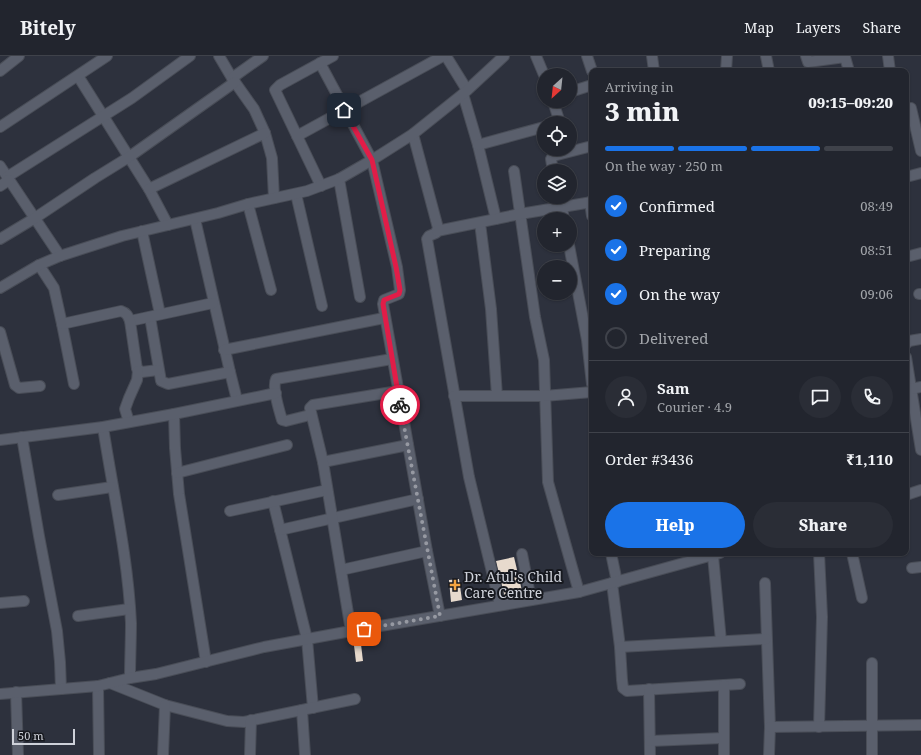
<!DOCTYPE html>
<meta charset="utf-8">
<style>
:root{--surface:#22252e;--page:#2a2d36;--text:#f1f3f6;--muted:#a2a5aa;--line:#3f424a;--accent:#1a73e8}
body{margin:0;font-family:"Noto Serif",serif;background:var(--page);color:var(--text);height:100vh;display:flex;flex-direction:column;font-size:15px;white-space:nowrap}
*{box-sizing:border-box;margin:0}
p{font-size:13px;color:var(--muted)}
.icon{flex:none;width:22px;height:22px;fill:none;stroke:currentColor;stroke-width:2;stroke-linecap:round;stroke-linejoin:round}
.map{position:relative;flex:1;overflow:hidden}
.side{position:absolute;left:589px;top:12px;width:320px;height:488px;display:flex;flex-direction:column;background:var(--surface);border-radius:8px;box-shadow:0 1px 3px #0004,0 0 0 1px var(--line)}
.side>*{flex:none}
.needle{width:26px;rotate:207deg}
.controls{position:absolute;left:537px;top:12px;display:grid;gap:8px}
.controls a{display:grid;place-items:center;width:40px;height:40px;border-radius:50%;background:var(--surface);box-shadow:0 1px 3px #0004,0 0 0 1px var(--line);font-size:20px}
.scale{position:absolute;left:12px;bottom:10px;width:63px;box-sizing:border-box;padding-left:4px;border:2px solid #ced1d9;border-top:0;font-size:11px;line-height:14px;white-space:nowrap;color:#ced1d9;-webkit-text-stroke:3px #17191f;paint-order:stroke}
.pin{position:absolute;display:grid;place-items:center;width:34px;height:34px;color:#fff;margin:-17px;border-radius:8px;box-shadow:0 2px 6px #0006}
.courier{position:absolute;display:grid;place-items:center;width:40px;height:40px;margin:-20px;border:3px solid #e11d48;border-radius:50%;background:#fff;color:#222;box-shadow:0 1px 5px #0007}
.headline em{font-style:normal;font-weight:800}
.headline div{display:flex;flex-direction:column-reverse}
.headline{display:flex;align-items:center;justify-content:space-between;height:68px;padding:0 16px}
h1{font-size:26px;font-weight:800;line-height:30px}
.bar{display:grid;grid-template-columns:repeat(4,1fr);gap:6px 4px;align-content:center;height:48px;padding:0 16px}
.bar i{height:5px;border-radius:3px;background:var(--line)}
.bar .active{background:var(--accent)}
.bar p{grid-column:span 4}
.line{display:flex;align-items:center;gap:10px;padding:0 16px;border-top:1px solid var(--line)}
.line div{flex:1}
.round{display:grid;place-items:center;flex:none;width:42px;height:42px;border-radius:21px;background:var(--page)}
ol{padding:0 16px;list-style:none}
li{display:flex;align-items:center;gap:12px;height:44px}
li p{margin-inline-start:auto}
li .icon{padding:4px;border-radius:50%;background:var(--accent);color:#fff;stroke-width:4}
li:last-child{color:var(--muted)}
li i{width:22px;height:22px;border:2px solid var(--line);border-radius:50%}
.cta{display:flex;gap:8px;margin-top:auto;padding:8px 16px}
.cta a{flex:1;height:46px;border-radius:24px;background:var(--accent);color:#fff;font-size:16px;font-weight:800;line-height:46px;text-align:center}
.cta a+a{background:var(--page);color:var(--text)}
header{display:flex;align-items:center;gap:24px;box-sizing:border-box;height:56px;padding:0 20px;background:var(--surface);border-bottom:1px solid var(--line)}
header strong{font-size:19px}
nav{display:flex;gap:22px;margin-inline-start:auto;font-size:14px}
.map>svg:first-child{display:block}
.building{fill:#e7dacd}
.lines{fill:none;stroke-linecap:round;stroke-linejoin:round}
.minor-casing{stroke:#494d57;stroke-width:12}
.minor{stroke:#5a5f6c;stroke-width:10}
.done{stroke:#9699a2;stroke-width:4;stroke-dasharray:0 7.2}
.route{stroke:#e11d48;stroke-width:5}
.poi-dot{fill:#f3a442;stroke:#17191f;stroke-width:1.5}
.labels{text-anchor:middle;stroke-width:4;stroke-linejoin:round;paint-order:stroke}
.poi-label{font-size:14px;fill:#ced1d9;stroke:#17191f;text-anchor:start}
</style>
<header>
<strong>Bitely</strong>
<nav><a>Map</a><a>Layers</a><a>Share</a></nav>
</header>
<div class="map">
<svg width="921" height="699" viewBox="0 0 921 699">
<rect width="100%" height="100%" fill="#2d313d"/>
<g class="building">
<path d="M514,501l9,38 -18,3 -9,-37z"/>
<path d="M459,523l3,21 -11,2 -2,-22z"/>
<path d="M360,580l3,25 -7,1 -3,-25z"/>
</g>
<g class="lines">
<defs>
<g id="minor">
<path d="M219,0l13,22 22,31 11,24 7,25 2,40"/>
<path d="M446,0l21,34"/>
<path d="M536,0l8,19"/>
<path d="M587,0l5,15"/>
<path d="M652,0l2,15"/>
<path d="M766,0l3,15"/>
<path d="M806,0l2,6 37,-5 4,14"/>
<path d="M888,0l2,15"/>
<path d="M320,7l52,97 25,107 3,23 -1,4 -15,6 -1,4 44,247 13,65"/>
<path d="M0,15l19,-15"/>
<path d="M726,15l1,-15"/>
<path d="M78,20l71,113 19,36"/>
<path d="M232,22l31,-22"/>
<path d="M570,36l22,-7"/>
<path d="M463,38l15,51 18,74"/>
<path d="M553,45l7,22"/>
<path d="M911,52l10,43"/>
<path d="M0,71l107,-71"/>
<path d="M413,78l25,94 -2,5 -7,3 -2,3 42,238 31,128"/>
<path d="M297,80l146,-80"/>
<path d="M478,89l66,-18"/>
<path d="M0,110l60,90"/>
<path d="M514,115l21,146 9,43 4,122 31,110"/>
<path d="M553,115l-2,-12 2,-3 39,-10"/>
<path d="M7,121l125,-79 58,-42"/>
<path d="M906,121l15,-4"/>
<path d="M339,123l21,118"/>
<path d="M0,130l9,-6"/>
<path d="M321,130l-46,-96 5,-5 53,-29"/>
<path d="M149,133l116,-56"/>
<path d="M296,138l26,112"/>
<path d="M560,141l4,22"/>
<path d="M590,146l2,14"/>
<path d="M248,148l23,86"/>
<path d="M195,163l35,153 7,28"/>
<path d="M480,167l11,86 6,87"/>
<path d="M142,175l18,83"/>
<path d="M437,175l83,-17 72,-12"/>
<path d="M0,183l35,-21 60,-40 34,-21 106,-75"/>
<path d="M569,189l18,95 5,44"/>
<path d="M906,201l15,-4"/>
<path d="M39,209l15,23 8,36 12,60"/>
<path d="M0,232l39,-23 21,-9 62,-20 96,-23 30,-9 59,-13 32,-12 33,-19 41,-26 50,-40 41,-38"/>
<path d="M919,238h2"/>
<path d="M150,261l11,64 7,3 62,-12"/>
<path d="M130,265l83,-18"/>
<path d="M62,268l59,-13c6,2 7,5 9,10l7,48 5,3 16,-2"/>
<path d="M0,276l15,53 4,3 21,-2"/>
<path d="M906,288l3,-3 12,-2"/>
<path d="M224,294l160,-32"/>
<path d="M906,301l15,93"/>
<path d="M911,333l10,-2"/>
<path d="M454,340h90l48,-4"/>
<path d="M174,358l1,34 4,46 27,168"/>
<path d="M310,359l-24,6 -4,-1c-3,-10 -10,-33 -6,-41l116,-20"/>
<path d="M129,366l-4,-13 4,-11 8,-18 1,-9"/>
<path d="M103,371c10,65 25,130 28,196 0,18 -1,37 -1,55"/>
<path d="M22,381l17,99 18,95 3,31 1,27"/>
<path d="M0,384l103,-13 71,-13 102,-21"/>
<path d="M323,406l85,-17"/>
<path d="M177,417l110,-28"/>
<path d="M58,439l54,-8"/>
<path d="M906,439l15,-5"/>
<path d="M273,445l34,138 6,69"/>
<path d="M230,455l97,-21"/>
<path d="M280,474l138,-31"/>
<path d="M611,497l6,29"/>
<path d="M819,497l3,64 -3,110"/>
<path d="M852,497l10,45"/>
<path d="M522,498l9,46"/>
<path d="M713,500l8,85"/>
<path d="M912,512l9,-1"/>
<path d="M341,514l86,-19"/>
<path d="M612,527l8,64 2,33 1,8 4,3 113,-7"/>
<path d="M765,527l5,144 -1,28"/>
<path d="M0,547l24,-2"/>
<path d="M78,560l51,-7"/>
<path d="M351,575l-28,-169 -13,-54 3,-3 85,-14"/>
<path d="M620,591l146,-8"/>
<path d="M110,627l55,22 62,16 17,1 111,-23"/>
<path d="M98,630l1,69"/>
<path d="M649,633l1,66"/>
<path d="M16,636l2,63"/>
<path d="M0,638l98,-8 32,-8 26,-4 108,-27 87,-16 228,-39 141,-39"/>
<path d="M302,654l3,45"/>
<path d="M770,671l151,-2"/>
<path d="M650,685l73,-3"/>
<path d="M163,699l2,-50"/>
<path d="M250,699l1,-35"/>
<path d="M724,699v-70"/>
<path d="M872,699v-92"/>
</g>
</defs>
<use href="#minor" class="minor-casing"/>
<use href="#minor" class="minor"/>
</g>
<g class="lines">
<path class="done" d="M364,573l76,-13 -40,-211"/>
<path class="route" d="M344,54l28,50 24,107 4,23 -1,4 -15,6 -1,4 17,101"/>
</g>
<path class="poi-dot" d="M453 523h4v4h4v4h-4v4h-4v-4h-4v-4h4z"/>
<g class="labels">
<g class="poi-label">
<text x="464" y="526">Dr. Atul's Child<tspan x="464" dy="16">Care Centre</tspan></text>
</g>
</g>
</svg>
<div class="controls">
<a><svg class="needle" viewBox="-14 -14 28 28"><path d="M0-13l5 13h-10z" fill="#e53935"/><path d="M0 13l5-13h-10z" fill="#a2a5aa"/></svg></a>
<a><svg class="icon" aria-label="locate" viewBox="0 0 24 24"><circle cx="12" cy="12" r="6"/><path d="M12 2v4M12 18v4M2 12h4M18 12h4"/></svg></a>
<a><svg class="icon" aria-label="layers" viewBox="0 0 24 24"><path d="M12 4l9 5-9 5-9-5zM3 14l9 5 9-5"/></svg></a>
<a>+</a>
<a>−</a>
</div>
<div class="scale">50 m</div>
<div class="pin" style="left:364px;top:573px;background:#ea580c"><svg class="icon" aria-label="bag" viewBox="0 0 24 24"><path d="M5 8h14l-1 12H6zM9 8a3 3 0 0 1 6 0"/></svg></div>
<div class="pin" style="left:344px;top:54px;background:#1f2937"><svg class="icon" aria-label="home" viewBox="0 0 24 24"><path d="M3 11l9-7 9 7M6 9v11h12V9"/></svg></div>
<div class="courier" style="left:400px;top:349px"><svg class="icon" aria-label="bike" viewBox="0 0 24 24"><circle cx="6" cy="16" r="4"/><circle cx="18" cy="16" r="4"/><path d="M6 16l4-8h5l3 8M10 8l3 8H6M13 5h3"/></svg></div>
<section class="side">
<div class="headline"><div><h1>3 min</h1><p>Arriving in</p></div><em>09:15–09:20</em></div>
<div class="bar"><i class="active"></i><i class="active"></i><i class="active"></i><i></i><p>On the way · 250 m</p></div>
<ol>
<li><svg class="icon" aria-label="check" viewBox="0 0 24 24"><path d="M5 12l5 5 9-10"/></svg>Confirmed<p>08:49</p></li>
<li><svg class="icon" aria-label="check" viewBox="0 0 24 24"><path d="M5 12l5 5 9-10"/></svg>Preparing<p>08:51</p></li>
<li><svg class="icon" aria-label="check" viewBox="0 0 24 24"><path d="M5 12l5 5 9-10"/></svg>On the way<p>09:06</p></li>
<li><i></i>Delivered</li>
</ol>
<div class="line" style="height:72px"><a class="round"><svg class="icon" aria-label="person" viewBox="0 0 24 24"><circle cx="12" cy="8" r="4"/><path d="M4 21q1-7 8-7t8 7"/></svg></a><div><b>Sam</b><p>Courier · 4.9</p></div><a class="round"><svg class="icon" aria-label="chat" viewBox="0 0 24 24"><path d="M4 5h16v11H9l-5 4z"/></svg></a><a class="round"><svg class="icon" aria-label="phone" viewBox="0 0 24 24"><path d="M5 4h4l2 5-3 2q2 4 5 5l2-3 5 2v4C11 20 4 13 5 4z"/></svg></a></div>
<div class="line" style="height:52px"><div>Order #3436</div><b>₹1,110</b></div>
<div class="cta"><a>Help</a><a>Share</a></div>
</section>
</div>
